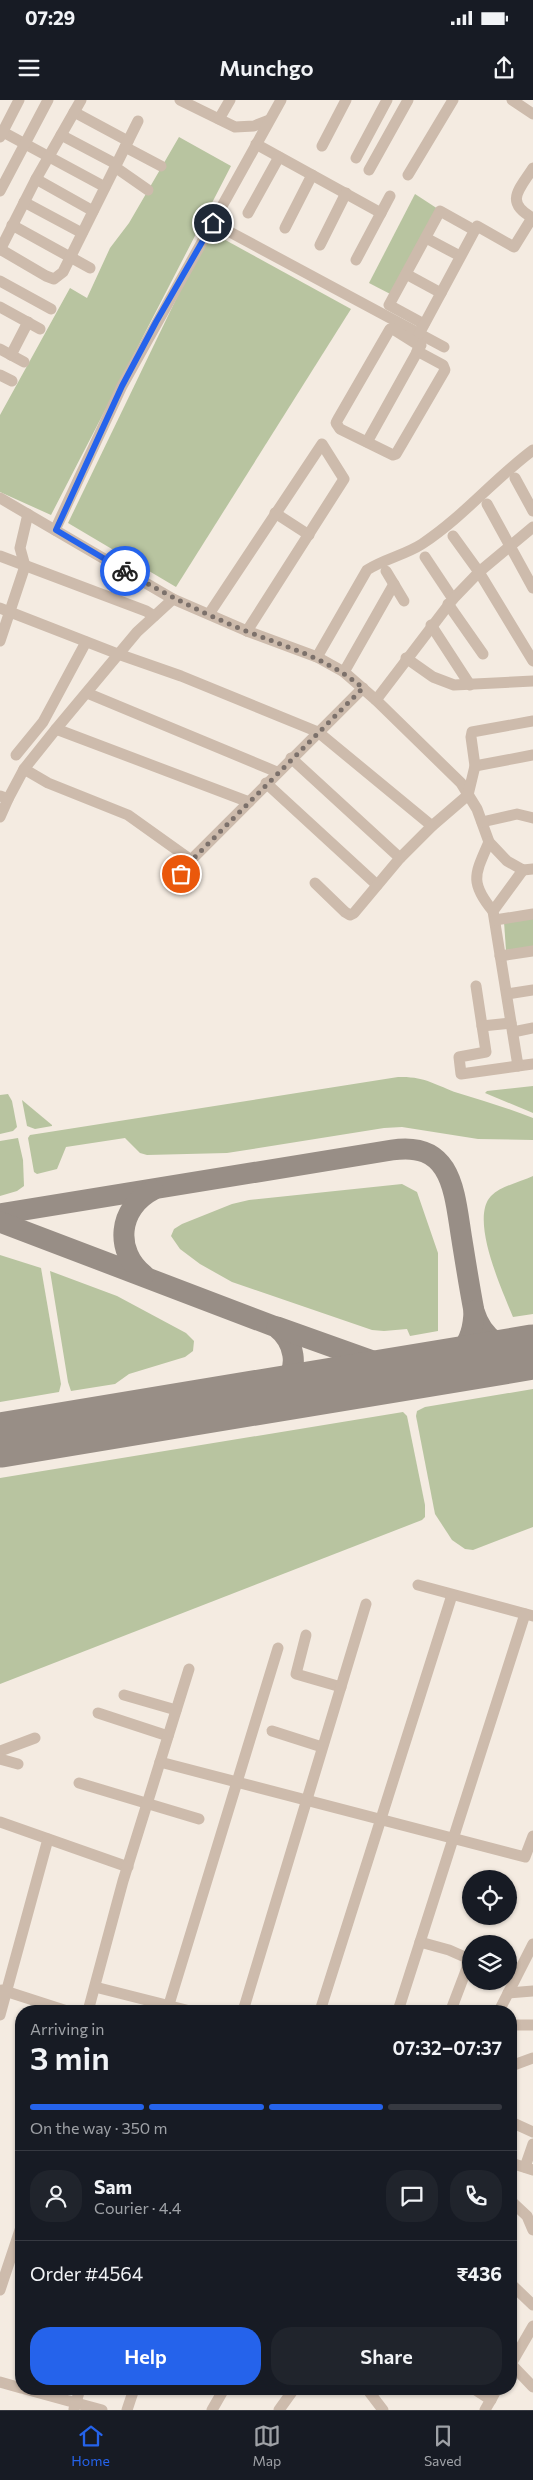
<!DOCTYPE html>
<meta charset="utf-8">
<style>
:root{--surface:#171b24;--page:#20242c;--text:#f1f3f6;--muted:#9ea1a6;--line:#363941;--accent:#2563eb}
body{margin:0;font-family:Commissioner,sans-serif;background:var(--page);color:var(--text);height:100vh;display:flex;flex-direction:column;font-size:19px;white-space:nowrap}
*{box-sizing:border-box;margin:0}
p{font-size:16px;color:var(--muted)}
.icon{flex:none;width:28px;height:28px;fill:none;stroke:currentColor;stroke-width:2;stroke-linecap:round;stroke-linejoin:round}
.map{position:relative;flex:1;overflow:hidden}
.side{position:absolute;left:15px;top:1905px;width:502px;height:390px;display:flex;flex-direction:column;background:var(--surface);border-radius:20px;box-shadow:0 1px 4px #0004}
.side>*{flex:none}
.controls{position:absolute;left:462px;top:1770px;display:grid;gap:10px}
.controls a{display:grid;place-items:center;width:55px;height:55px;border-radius:50%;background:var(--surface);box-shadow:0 1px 4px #0004;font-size:25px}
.pin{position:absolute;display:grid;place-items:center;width:42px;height:42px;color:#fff;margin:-21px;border:2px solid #fff;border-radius:50%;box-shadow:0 1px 5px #0007}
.courier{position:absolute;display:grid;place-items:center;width:50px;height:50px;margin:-25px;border:4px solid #2563eb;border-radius:50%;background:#fff;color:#222;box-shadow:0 1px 6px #0007}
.overview em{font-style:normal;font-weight:600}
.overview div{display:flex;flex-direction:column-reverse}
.overview{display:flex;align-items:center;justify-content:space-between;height:85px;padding:0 15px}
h1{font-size:32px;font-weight:600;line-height:38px}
.bar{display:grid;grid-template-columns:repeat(4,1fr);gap:8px 5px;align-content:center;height:60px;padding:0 15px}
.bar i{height:6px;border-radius:4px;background:var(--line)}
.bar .selected{background:var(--accent)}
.bar p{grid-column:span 4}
.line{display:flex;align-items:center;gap:12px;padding:0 15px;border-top:1px solid var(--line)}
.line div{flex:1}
.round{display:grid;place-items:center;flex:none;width:52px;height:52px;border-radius:20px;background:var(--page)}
.button{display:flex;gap:10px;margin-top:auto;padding:10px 15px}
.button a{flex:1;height:58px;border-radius:20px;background:var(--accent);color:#fff;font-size:20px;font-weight:600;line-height:58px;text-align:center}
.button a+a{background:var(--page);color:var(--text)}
.status{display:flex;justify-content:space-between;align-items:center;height:35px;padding:0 25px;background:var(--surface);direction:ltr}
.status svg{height:14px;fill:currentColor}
header{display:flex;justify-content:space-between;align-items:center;height:65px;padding:0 15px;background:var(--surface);font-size:22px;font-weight:600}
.tabs{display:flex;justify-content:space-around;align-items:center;height:70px;border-top:1px solid var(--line);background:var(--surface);font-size:14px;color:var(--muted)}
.tabs a{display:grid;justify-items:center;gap:2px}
.tabs .selected{color:var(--accent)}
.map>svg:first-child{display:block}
.green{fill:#b8c4a0}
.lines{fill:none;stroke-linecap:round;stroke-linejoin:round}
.taxiway{stroke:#988e86;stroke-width:21}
.runway{stroke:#988e86;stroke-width:55}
.minor{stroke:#cdbbac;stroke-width:11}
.done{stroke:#7c716b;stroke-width:5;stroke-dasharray:0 9}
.route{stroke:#2563eb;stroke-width:6}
</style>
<div class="status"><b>07:29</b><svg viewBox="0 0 49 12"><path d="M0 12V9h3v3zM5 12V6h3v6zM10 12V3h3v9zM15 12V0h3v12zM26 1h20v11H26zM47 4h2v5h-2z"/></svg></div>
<header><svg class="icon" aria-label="menu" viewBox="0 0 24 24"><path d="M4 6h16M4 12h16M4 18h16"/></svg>Munchgo<svg class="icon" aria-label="share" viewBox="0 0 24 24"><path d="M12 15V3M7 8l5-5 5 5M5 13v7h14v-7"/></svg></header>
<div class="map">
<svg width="533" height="2310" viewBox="0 0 533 2310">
<rect width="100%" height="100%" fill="#f4ebe1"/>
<g class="green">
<path d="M179,37l52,29 -180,349 -51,-23v-77l70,-127 17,10 23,-50 19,-25z"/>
<path d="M415,94l23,15 -42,88 -27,-14z"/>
<path d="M209,131l142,78 -175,278 -108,-64z"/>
<path d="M533,818v29l-27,3 -2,-28z"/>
<path d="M398,977c27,-1 37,8 60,16 25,8 50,15 75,25v22l-55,-1 -76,-12 -18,1 -157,25 -80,2 -7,-2 -15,-15 -59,9 -9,22 -20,5 -3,-2 -6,-34 2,-3z"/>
<path d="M533,986v27l-48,-20 2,-2z"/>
<path d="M8,994l4,7 5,26 -4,4 -13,3v-39z"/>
<path d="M22,1000l30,25v1l-17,3 -8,-3z"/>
<path d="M18,1038l5,22 1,26 -7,5 -17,5v-55z"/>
<path d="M533,1076v138l-20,3c-10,-25 -44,-98 -22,-121 10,-10 29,-14 42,-20z"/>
<path d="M402,1084l15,8 21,61v78l-28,5 -3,-7 -23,2 -12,-1 -140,-48 -32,-18 -20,-15 -9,-13 3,-7 8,-5 50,-20 17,-4z"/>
<path d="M0,1155l41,13 20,116 -2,8 -59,10z"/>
<path d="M50,1171l67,25 69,37 8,8 -1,10 -8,6 -56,17 -14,10 -44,7 -3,-9z"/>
<path d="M533,1289v138l-60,23 -8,-1 -13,-9 -17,-26 -19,-98 1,-5 8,-4z"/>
<path d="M403,1312l4,4 18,89v12l-3,3 -422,164v-206z"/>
</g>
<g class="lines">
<g class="taxiway">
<path d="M0,1114l392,-64c59,-9 62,39 69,84 4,25 8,51 13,77 9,29 29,40 59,39"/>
<path d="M0,1122l276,105c18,14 25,41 6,58 -6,5 -13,8 -20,12"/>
<path d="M144,1175c-30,-24 -26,-67 9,-85"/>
<path d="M277,1227l129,46"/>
<path d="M424,1270c33,-12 49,-21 50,-59"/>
</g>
<path class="runway" d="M0,1340l533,-88"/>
<g class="minor">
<path d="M180,0l55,27 19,-1 15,-6"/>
<path d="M512,0l21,14"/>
<path d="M74,12l54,29"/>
<path d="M219,19l11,-19"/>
<path d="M3,32l102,55"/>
<path d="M61,35l55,29"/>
<path d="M0,37l19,-37"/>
<path d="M256,44l125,69"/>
<path d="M322,46l24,-46"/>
<path d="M125,47l36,19"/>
<path d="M356,58l31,-58"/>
<path d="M115,67l33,23"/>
<path d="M533,68c-14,22 -29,34 0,50"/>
<path d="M369,70l39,-70"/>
<path d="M408,75l45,-75"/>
<path d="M36,79l57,32"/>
<path d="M0,91l48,-91"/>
<path d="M24,102l58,31"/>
<path d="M248,113l31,-56"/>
<path d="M213,123l231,124"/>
<path d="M12,125l78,43"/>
<path d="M285,128l27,-53"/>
<path d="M426,138l34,18"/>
<path d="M320,145l26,-52"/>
<path d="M0,149l46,27 8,3 9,-7 75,-151"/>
<path d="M0,150l36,-71 45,-79"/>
<path d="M356,160l34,-64"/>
<path d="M406,174l35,19"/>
<path d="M0,181l51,28"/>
<path d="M0,207l40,22"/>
<path d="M424,224l-35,-19 51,-94 34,19"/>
<path d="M419,234l58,-108 37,21 18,-29"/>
<path d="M0,249l24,13"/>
<path d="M417,251l26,14 2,5 -49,84 -3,1 -53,-26 -4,-6 2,-4 52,-90h3l27,17"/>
<path d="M11,255l17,-33"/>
<path d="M0,275l12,6"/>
<path d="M367,342l54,-97"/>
<path d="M515,378l18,33"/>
<path d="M0,398l173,101 74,32 70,26 27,15 32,28 85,83 16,26 12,33 18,19 16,9 10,-1"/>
<path d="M487,404l46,84"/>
<path d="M275,413l34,22"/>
<path d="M55,430l67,-144 159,-286"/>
<path d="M453,436l26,36 54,89"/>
<path d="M0,456l146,55 8,5"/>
<path d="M425,457l28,42"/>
<path d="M386,471l18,30"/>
<path d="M448,504l35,50"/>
<path d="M0,508l118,46 63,22 137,56 114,94"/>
<path d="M209,514l113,-170 22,35 -97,152"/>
<path d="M431,525l39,60"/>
<path d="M0,541l25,-75 -5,-18 8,-34"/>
<path d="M317,557l50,-87c17,-11 38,-15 55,-26 41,-27 72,-65 111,-94"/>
<path d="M406,558l27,19 21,8 79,-4"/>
<path d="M344,572l50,-88"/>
<path d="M87,593l190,79"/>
<path d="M376,600l77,-101 26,-27 54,-45"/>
<path d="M56,629l193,73"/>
<path d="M16,655l27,-33 43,-80"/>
<path d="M291,658l109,100"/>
<path d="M475,666l58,-11"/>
<path d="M24,669l24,14 80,32 63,45"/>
<path d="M266,683l111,102"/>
<path d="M0,696l8,3 -8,18"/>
<path d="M8,699l16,-30 32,-40 81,-97 36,-33"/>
<path d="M482,722l35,-8 16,4"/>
<path d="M489,742c-14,32 -20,40 4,69"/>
<path d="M523,770l-30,41 25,155 15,-2"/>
<path d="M181,774l10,-14 172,-172"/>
<path d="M315,783l30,29 5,3 4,-2 46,-55 32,-32 36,-31 7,-29 -4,-29 1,-5 61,-11"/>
<path d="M495,820l38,-6"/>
<path d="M500,856l33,-5"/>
<path d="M476,886l10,66 -27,5 2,17 57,-8"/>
<path d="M507,894l26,-4"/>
<path d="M482,926l29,-3"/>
<path d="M513,932l20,-4"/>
<path d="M418,1485l115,31"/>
<path d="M306,1535l-10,39 45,13"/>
<path d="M124,1595l52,15"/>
<path d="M98,1613l70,23"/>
<path d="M272,1631l50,16"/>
<path d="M0,1651l35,-13"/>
<path d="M0,1659l18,5"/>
<path d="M160,1662l365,95 8,-21"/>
<path d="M79,1683l120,36"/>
<path d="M0,1722l128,45"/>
<path d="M420,1842l29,8 18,8v10l-16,42 2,1"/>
<path d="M95,1887l95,24"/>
<path d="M2,1890l65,21"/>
<path d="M508,1893l25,-2"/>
<path d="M88,1911l35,-130 66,-212"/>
<path d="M167,1911l111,-363"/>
<path d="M243,1911l123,-407"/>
<path d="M320,1911l132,-416"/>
<path d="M398,1911l127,-397"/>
<path d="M499,1911l34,-67"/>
<path d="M0,1915l48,-176"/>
<path d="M511,1925h22"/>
<path d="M511,1966l22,-8"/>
<path d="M511,2022l22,10"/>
<path d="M511,2063l22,7"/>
<path d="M525,2067l8,-23"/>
<path d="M511,2101l16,15 6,14"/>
<path d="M511,2184l22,21"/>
<path d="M0,2190l21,-63"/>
<path d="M511,2264l22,-38"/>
<path d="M511,2264l22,23"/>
<path d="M0,2282l21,6"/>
<path d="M25,2289l77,21"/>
<path d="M367,2289l16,21"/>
<path d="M474,2289l17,11"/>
<path d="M74,2309l6,-20"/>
<path d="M127,2310l7,-21"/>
<path d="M212,2310l12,-21"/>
<path d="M279,2310l15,-21"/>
<path d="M485,2310l12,-21"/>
</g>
</g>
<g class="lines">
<path class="done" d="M125,471c40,23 79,43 121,60 43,17 81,27 117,57l-171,172 -11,14"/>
<path class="route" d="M125,471l-69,-41 66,-144 34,-64 57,-99"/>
</g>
</svg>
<div class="controls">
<a><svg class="icon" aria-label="locate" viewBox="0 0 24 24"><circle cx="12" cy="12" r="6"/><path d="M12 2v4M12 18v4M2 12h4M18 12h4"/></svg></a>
<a><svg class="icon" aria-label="layers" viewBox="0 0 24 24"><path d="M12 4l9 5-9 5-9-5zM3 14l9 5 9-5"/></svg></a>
</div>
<div class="pin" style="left:181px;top:774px;background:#ea580c"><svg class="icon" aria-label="bag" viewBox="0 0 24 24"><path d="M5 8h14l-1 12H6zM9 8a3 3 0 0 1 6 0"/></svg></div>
<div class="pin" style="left:213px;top:123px;background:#1f2937"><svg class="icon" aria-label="home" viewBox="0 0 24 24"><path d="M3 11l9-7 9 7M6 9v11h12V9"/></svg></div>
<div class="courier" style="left:125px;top:471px"><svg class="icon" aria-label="bike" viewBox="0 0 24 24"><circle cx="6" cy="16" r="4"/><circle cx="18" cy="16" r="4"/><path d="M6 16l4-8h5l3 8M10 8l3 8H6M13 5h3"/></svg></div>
<section class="side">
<div class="overview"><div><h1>3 min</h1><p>Arriving in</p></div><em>07:32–07:37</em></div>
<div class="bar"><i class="selected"></i><i class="selected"></i><i class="selected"></i><i></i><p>On the way · 350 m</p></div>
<div class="line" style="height:90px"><a class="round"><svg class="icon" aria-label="person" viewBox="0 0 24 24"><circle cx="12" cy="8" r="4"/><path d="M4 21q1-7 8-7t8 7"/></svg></a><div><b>Sam</b><p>Courier · 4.4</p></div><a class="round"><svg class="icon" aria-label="chat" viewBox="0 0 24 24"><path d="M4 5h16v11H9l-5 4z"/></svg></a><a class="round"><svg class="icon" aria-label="phone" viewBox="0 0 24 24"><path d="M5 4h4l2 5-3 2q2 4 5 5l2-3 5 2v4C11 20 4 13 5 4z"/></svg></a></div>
<div class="line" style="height:65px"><div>Order #4564</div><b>₹436</b></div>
<div class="button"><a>Help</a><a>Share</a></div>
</section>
</div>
<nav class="tabs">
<a class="selected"><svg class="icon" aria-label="home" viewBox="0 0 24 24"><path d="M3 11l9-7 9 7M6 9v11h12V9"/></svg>Home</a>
<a><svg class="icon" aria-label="map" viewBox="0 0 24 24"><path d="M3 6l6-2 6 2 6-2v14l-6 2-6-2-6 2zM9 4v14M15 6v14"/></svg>Map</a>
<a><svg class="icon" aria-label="saved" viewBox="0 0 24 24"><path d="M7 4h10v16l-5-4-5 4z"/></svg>Saved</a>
</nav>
